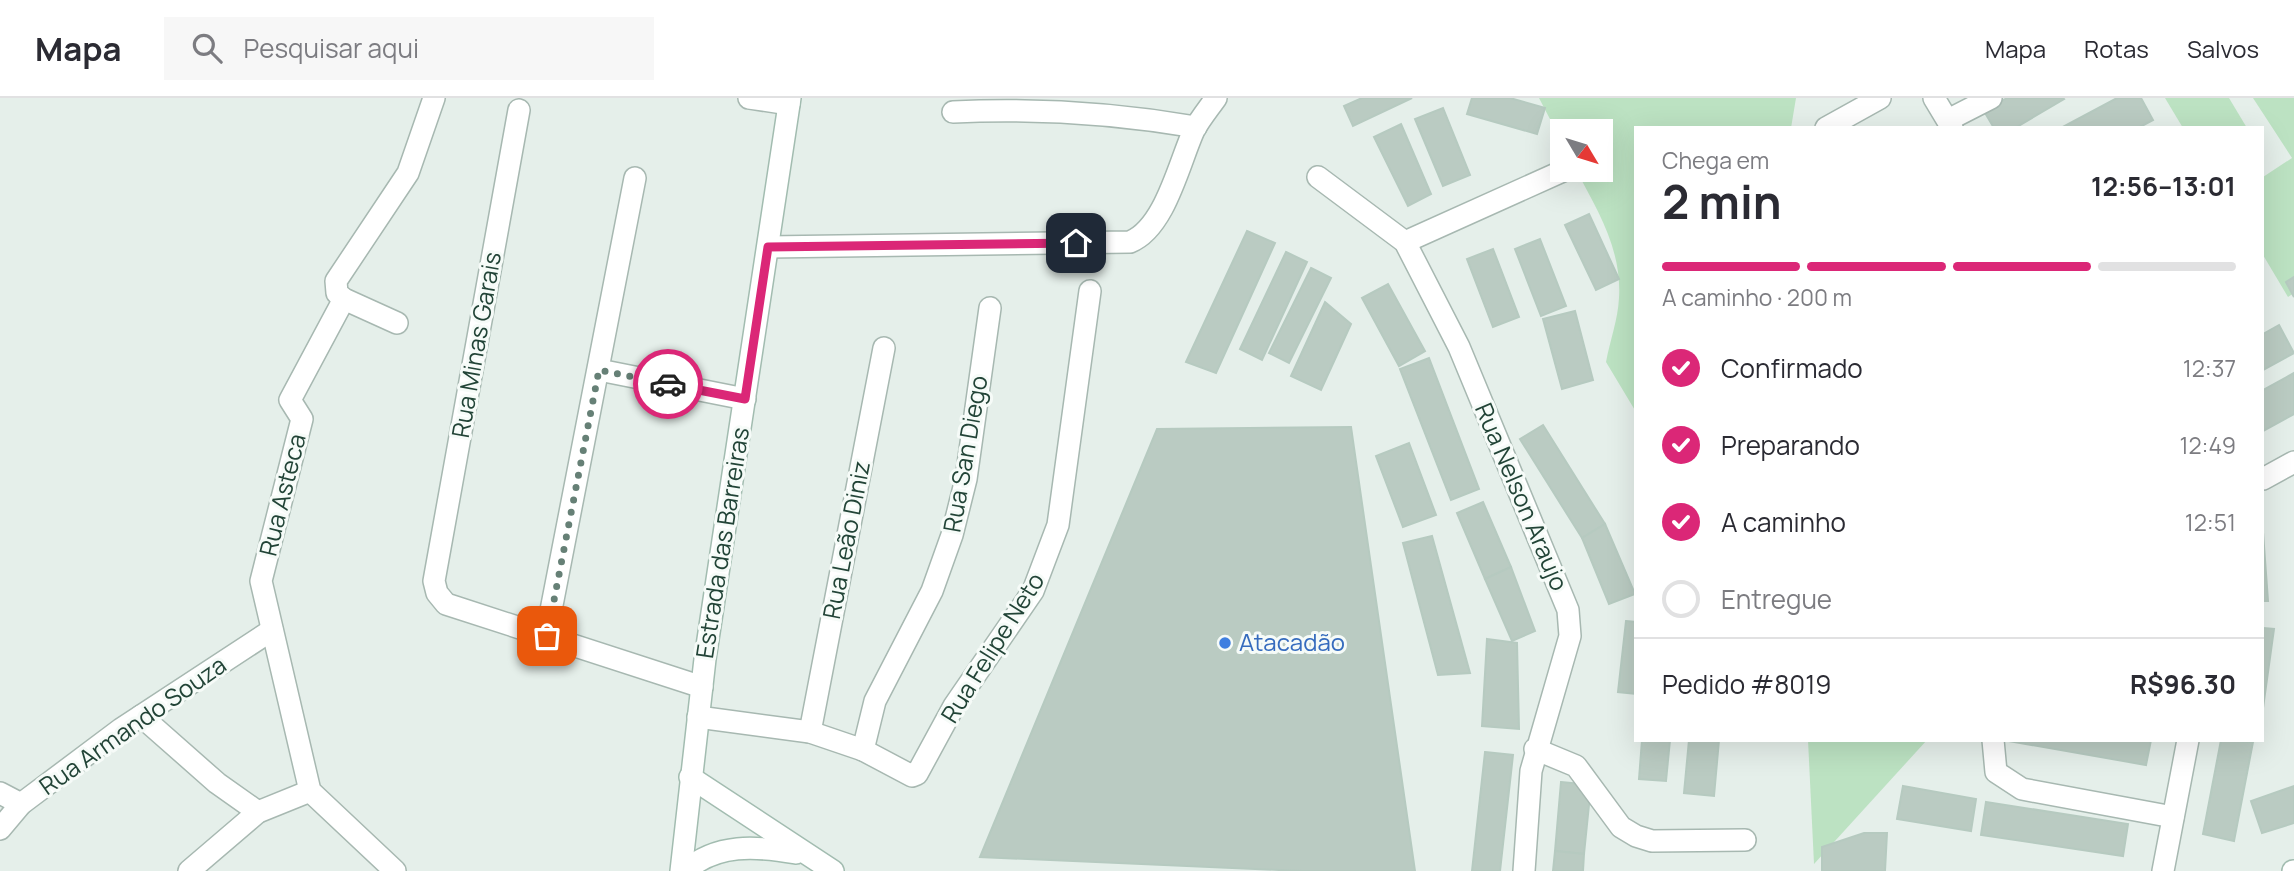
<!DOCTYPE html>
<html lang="pt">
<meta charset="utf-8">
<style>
:root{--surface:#fff;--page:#f7f7f7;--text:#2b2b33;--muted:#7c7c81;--line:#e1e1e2;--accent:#db2777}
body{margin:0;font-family:Manrope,sans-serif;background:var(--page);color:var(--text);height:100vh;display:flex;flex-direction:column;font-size:26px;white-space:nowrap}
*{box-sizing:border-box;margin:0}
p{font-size:23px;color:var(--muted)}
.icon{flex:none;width:38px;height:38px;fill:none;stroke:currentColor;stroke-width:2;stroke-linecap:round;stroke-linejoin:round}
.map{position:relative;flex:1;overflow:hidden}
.side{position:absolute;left:1634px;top:28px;width:630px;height:616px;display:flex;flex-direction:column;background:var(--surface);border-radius:0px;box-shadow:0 7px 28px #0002}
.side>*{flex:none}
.needle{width:46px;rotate:128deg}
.tools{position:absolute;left:1550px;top:21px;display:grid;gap:14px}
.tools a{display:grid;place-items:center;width:63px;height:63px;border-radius:0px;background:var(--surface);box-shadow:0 7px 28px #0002;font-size:35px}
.pin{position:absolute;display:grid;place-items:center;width:60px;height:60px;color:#fff;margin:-30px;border-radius:14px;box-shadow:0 4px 10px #0006}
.courier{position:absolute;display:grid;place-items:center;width:70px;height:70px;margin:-35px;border:5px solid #db2777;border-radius:50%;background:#fff;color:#222;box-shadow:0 2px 9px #0007}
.head em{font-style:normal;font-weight:700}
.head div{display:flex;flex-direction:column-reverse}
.head{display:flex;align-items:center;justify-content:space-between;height:119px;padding:0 28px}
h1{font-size:46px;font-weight:700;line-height:52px}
.bar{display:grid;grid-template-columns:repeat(4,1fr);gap:10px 7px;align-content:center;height:84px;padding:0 28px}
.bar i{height:9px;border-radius:5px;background:var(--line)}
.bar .current{background:var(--accent)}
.bar p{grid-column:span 4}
.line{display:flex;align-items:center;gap:18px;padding:0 28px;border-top:2px solid var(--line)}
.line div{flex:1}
ol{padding:0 28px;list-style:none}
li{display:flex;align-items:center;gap:21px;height:77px}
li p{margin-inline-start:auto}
li .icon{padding:7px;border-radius:50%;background:var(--accent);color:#fff;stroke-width:4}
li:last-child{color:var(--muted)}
li i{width:38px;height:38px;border:4px solid var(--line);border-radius:50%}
header{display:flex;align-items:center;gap:42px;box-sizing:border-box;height:98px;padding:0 35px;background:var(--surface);border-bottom:2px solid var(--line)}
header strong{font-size:33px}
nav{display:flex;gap:38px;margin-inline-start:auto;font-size:24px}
.search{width:490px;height:63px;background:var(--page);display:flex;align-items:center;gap:18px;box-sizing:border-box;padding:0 24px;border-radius:0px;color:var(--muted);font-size:26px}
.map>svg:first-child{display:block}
.green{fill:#bce2c2}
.building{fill:#bacbc2;stroke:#b6cac0;stroke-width:2}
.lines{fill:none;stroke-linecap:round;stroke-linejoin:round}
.minor-casing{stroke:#a7b8b1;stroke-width:24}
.secondary-casing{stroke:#a2bcb0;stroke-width:24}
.minor{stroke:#fff;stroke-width:21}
.secondary{stroke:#fff;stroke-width:21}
.done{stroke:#668076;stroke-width:7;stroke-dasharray:0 12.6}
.route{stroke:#db2777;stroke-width:9}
.shop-dot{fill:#3f7fe0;stroke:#f6fbf8;stroke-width:2.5}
.labels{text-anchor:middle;stroke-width:6;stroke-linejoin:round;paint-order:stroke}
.street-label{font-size:24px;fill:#224437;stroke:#f6fbf8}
.shop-label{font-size:24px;fill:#366cbe;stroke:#f6fbf8;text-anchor:start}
</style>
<header>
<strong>Mapa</strong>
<div class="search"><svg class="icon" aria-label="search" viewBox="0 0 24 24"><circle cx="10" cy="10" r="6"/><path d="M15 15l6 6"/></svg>Pesquisar aqui</div>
<nav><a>Mapa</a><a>Rotas</a><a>Salvos</a></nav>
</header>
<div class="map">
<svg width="2294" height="773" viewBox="0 0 2294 773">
<rect width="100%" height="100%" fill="#e5efea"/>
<g class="green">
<path d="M1539,0h257l-5,30h-155v284l-30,-50c4,-21 12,-43 13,-64 3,-48 -21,-87 -43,-128h25v-39h-38v13z"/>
<path d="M2165,0h64l18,30h-64z"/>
<path d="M2253,0h41v195l-6,4 -25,-42v-78l29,-19z"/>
<path d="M1808,642h119l-113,124z"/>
</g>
<g class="building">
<path d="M1362,0h50l-59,28 -9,-20z"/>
<path d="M1472,0h38l35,10 -8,26 -70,-20z"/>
<path d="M2007,0h56l1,1 -49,29h-21l-10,-17z"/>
<path d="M2117,0h24l12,22 -15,8h-77z"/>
<path d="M1443,10l27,67 -27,11 -28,-67z"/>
<path d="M1401,26l30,70 -23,12 -34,-69z"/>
<path d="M1589,116l30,65 -23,11 -31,-65z"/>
<path d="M1247,133l28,12 -59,130 -30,-11z"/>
<path d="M1540,141l26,67 -25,10 -26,-67z"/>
<path d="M1493,151l26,68 -26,10 -26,-68z"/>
<path d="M1286,154l21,10 -45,98 -22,-11z"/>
<path d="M1311,170l20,10 -42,85 -20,-10z"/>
<path d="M2294,179v20l-8,-15z"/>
<path d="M1388,186l37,67 -26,15 -37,-68z"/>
<path d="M1325,204l26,22 -30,66 -30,-14z"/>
<path d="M1575,213l18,69 -31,9 -19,-70z"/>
<path d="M2279,227l15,28 -31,17v-36z"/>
<path d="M1429,260l50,131 -28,11 -51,-131z"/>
<path d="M2294,275v41l-31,17v-41z"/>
<path d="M1543,327l62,99 -23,14 -62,-99z"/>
<path d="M1351,329l64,444h-113l-322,-14 177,-428z"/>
<path d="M1409,345l27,72 -33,12 -27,-71z"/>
<path d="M1483,404l28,65 -26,12 -28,-66z"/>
<path d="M1605,426l30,70 -26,10 -27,-66z"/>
<path d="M2263,434l5,69h-5z"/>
<path d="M1432,438l38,137 -32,2 -35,-132z"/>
<path d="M1511,469l24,64 -23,10 -27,-62z"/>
<path d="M1626,523l10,1v72l-18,-2z"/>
<path d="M2263,530l11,1 -11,79z"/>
<path d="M1487,541l30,4 2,86 -37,-3z"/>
<path d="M1642,642h28l-4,41 -27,-2z"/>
<path d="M1689,642h30l-5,56 -30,-3z"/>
<path d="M2003,642h148l-5,25z"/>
<path d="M2221,642l32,2 -19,99 -31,-7z"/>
<path d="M1485,654l28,3 -13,116h-28z"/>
<path d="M1561,684l30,3 -7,69 -29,-3z"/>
<path d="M1903,688l73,13 -5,32 -74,-12z"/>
<path d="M2294,688v37l-32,10 -11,-32z"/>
<path d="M1986,704l142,22 -5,32 -142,-21z"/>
<path d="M1864,735h23l-2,38h-63v-24z"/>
<path d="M1555,753l29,3 -1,17h-30z"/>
</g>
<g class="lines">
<defs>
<g id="minor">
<path d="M749,0l40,6"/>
<path d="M1934,0l18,30"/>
<path d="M519,12l-85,471 3,12 9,11 256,83"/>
<path d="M953,14c82,-4 161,1 243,15"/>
<path d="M1948,22l43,-22"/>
<path d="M1826,30l54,-30"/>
<path d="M1318,79l87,65 54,105 109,263 2,26 -39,135 -7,100"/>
<path d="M1405,144l160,-72"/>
<path d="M768,149l362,-5c35,-14 49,-79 64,-112 6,-11 15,-22 22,-32"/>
<path d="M344,201l-54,101 12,19 -41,162 49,210 85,80"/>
<path d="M397,225l-53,-24 -7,-6 -1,-12 72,-108 26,-75"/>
<path d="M599,272l146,29"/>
<path d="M2263,381l31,-17"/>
<path d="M546,538l89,-458"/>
<path d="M141,618l76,67 41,29"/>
<path d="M698,619l112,15 53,18 49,26 5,-2 37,-68 79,-115 25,-66 32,-234"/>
<path d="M810,634l74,-384"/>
<path d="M1993,642l3,32 26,17 151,28"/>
<path d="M1535,651l41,17 45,61 15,9 16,5 93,-1"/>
<path d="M863,652l12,-49 57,-110 20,-56 14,-56 24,-171"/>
<path d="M0,695l21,11"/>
<path d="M0,731l21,-25 100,-75 151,-99"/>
<path d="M189,773l69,-59 52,-21"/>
<path d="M2163,773l25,-131"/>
</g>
<g id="secondary">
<path d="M690,679l143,94"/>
<path d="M681,773l24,-212 85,-561"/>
<path d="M685,773c32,-28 71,-25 111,-18"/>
<path d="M2293,773h1"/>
</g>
</defs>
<use href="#minor" class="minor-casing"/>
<use href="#secondary" class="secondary-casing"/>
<use href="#minor" class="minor"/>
<use href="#secondary" class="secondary"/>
</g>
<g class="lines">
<path class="done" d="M547,538l52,-266 69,14"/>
<path class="route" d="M668,286l77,15 23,-152 308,-4"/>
</g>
<circle class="shop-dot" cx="1225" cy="545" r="7"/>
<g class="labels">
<g class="street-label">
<text transform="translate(477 247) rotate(-80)" y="8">Rua Minas Garais</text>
<text transform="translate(966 356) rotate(-80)" y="8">Rua San Diego</text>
<text transform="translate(283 397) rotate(-76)" y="8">Rua Asteca</text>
<text transform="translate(1521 399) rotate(67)" y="8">Rua Nelson Araujo</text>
<text transform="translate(847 442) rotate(-79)" y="8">Rua Leão Diniz</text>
<text transform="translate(723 445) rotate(-81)" y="8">Estrada das Barreiras</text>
<text transform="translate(993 550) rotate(-58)" y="8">Rua Felipe Neto</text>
<text transform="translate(133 628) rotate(-35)" y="8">Rua Armando Souza</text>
</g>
<g class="shop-label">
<text x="1239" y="553">Atacadão</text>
</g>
</g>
</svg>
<div class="tools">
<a><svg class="needle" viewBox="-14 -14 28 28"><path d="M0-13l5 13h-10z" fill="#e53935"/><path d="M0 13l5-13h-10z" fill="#7c7c81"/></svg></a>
</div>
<div class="pin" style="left:547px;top:538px;background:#ea580c"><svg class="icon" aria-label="bag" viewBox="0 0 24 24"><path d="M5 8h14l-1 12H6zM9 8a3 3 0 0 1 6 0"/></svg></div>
<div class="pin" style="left:1076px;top:145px;background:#1f2937"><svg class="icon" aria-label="home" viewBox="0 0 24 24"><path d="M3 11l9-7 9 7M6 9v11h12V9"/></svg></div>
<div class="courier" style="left:668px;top:286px"><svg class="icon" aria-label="car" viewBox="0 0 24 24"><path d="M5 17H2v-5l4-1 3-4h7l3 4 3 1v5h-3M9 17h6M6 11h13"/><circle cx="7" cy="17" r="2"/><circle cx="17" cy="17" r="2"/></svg></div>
<section class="side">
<div class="head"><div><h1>2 min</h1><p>Chega em</p></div><em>12:56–13:01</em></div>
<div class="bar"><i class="current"></i><i class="current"></i><i class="current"></i><i></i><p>A caminho · 200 m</p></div>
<ol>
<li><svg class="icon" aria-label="check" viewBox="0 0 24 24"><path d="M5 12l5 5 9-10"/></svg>Confirmado<p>12:37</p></li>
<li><svg class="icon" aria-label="check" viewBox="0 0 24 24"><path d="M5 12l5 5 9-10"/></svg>Preparando<p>12:49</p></li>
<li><svg class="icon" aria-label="check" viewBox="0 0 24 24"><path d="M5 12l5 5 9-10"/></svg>A caminho<p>12:51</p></li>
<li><i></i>Entregue</li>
</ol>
<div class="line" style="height:91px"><div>Pedido #8019</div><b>R$96.30</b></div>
</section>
</div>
